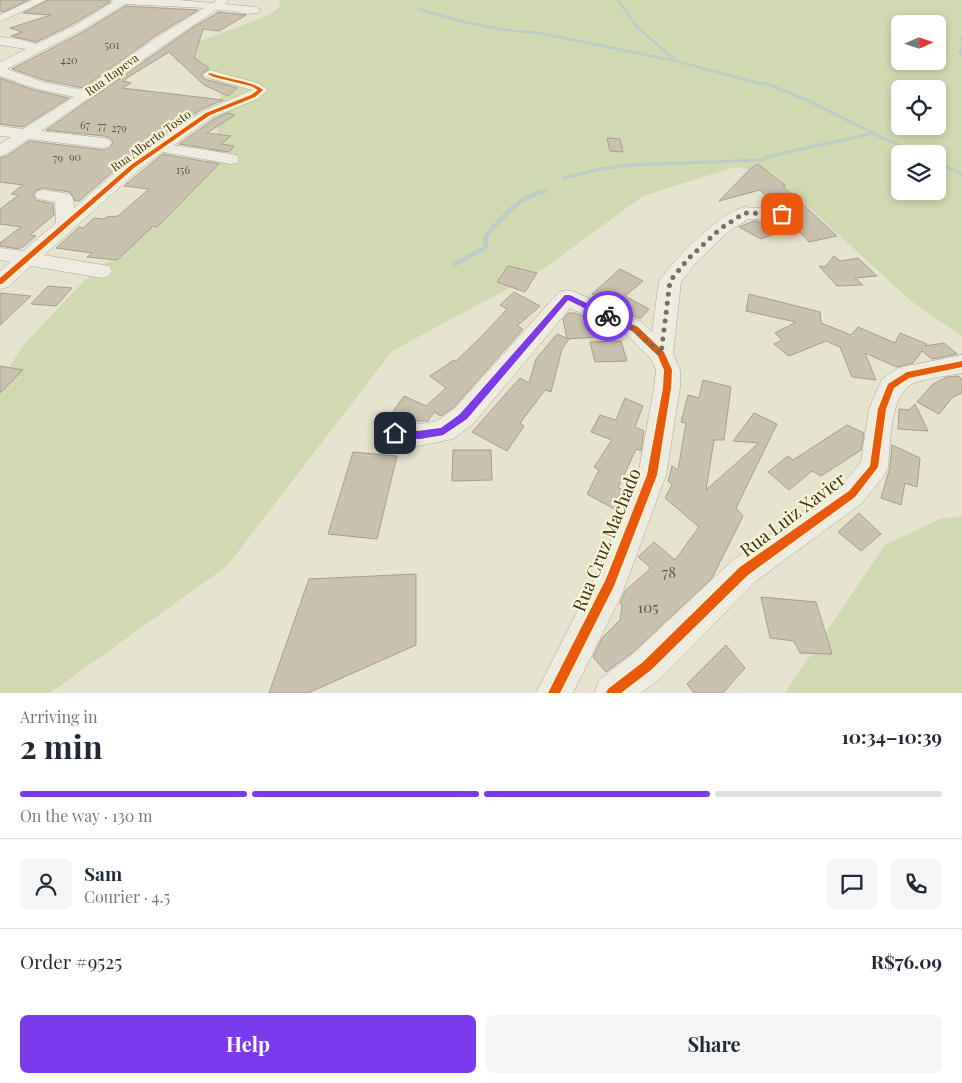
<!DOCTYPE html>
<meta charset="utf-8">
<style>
:root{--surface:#fff;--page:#f6f6f7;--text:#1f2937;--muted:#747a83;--line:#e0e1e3;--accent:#7c3aed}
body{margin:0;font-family:"Playfair Display",serif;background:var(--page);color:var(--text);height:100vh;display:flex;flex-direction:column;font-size:19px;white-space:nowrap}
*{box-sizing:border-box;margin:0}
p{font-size:16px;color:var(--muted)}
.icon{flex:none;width:28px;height:28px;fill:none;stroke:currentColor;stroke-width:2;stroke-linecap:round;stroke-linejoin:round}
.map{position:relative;height:693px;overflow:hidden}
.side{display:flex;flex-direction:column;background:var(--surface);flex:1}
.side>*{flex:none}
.needle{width:32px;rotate:87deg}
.tools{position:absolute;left:891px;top:15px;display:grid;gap:10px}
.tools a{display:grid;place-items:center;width:55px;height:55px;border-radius:8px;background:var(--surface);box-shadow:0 2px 8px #0003;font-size:25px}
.pin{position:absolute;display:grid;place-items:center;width:42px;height:42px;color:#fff;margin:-21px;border-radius:10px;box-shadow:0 2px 8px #0006}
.courier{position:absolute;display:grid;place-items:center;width:50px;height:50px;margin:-25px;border:4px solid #7c3aed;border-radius:50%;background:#fff;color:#222;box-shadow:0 1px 6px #0007}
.headline em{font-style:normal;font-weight:700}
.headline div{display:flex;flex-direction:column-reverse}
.headline{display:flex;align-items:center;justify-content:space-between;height:85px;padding:0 20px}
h1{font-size:32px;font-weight:700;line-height:38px}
.bar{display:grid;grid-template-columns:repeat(4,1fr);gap:8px 5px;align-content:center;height:60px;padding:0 20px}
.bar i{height:6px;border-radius:4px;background:var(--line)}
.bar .selected{background:var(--accent)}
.bar p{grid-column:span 4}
.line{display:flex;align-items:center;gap:12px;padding:0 20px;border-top:1px solid var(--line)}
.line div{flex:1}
.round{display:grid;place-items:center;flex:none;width:52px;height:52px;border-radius:8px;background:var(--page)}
.primary-button{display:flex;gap:10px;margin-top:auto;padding:10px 20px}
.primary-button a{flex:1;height:58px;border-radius:8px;background:var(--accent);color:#fff;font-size:20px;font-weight:700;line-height:58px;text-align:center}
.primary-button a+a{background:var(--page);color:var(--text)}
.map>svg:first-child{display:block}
.green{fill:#d1d9b0;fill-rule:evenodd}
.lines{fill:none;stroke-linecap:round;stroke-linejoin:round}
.stream-far2{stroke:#b9cdc4;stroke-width:2.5}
.stream-far1{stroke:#b9cdc4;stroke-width:3}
.stream{stroke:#b9cdc4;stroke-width:4.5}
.building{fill:#cac2af;stroke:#a79f8d}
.minor-casing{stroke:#aca897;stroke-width:1}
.minor{fill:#eeece0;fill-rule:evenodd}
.cycleway-casing{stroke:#f8f4d4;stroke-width:3}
.cycleway{fill:#e8590c;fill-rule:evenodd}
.route{fill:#7c3aed}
.done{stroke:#78705c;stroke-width:5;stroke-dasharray:0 9}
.labels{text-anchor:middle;stroke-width:4.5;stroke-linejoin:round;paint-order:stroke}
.far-number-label{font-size:11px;fill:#605642}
.far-street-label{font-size:12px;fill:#3c321e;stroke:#f8f4d4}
.near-number-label{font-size:15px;fill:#605642}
.near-street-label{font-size:18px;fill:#3c321e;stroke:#f8f4d4}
</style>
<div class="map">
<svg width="962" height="693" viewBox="0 0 962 693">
<rect width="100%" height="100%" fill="#e6e3ce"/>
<g class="green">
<path d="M279,0h683v336l-51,-35 -141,-129 -35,-5 -92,29 -104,76 -147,79 -165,215 -177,127h-50v-312l25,-38 59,-62 109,-90 24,-53 4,-46 -10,-15 -37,-17 11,-13 84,-32 11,-8zM900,24h38v37h-38zM900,89h38v37h-38zM900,154h38v37h-38z"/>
<path d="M962,516v177h-177l100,-148 55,-26z"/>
</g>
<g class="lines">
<g class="stream-far2">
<path d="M618,0l19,27 38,33"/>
<path d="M419,9l41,12 45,9 34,3 137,28 70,19"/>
<path d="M962,38v3"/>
<path d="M962,50l-3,3 3,2"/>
</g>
<g class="stream-far1">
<path d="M742,79l18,5 5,-1 44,18 76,38 34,15"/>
<path d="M938,163l24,11"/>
<path d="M563,178l32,-8 33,-5 134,-5 4,-3 108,-24"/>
</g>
<path class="stream" d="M455,264l31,-17 -1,-10c17,-19 34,-41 60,-46"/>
</g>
<g class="building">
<path d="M0,0h28l-25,12 -3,-1z"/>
<path d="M48,0h61l1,2 -37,22 -37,18 -25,-6 11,-4 -12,-4 41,-13 -28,-2z"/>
<path d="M125,6l73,4 -40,24 -75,54 -39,-8 -32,-11 71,-37z"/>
<path d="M219,12l27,3 -27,16 -16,-2 -9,29 15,10 -8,6 3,5 33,9 -9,8 -24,-11 -35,-33 -39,24 -7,5 8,2 -9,5 101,12 -21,9 -76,51 -47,41h-4l-5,-9 -26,-4 -8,2 -3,5 3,5 17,4 1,11 -24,20 6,1 -12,10 -5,3 -19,-3v-3l21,-16 -21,-3v-15l19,-14 -8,-1 12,-9 -23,-3v-24l7,-2 22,-15 74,9 7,-2 3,-6 -3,-4 -6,-2 -58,-6 146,-102z"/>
<path d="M0,78l34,12 35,8 -46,29 -23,-3z"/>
<path d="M228,113l7,2 -28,18 24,3 -10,8 13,2 -5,6 -50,-8 35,-25z"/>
<path d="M607,138l13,1 3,13 -13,-1z"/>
<path d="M163,154l56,10 -62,63 -4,-1 -36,34 -30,-3 5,-4 -36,-5 23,-21 4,1 11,-10 10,1 3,-2 11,-1 31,-27 -25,-3z"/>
<path d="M758,164l28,22h-3l54,50 -28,6 -21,-22 5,-5 -2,-6 -15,-2 -16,-17 -41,11 32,-33z"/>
<path d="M754,221h3l20,12 -16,6 -22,-12z"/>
<path d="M834,256l6,5 18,-3 19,18 -22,2 8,7 -26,1 -18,-20 6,1z"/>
<path d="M508,266l29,7 -12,19 -28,-10z"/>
<path d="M620,269l23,12 -18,15 24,13 -9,10 -48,-25z"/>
<path d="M48,286l24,2 -16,18 -25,-2z"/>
<path d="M514,292l26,14 -23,20 6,3 -69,78 -13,9 -7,-4 -6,9h-15l-21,-8 12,-17 22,10 20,-18 -16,-12 24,-16 2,1 26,-25 25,-27 -7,-4z"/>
<path d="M0,293l31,3 -31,29z"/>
<path d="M749,294l71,18 1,11 30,12 7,-8 37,16 5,-10 27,11 -2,2 19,-3 13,11 -25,5 -10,-8 -9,12 -16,4 -32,-14 11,27 -24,-3 -12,-30 -14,-6 -37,15 -15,-12 8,-4 -7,-7 21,-11 -50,-11z"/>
<path d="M568,313h7l21,9 3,15 -32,2 -4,-20z"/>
<path d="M557,334l12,5 -7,10 -11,43 -6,-2 -25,33 4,3 -17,25 -35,-19 48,-54 9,5 7,-24z"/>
<path d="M621,341l6,20 -32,1 -5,-20z"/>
<path d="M0,366l23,4 -23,23z"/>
<path d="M958,376l4,3v14l-9,4 -14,17 -22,-12 16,-18 14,-7z"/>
<path d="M703,380l28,7 -7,53h-10l-8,50 53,-47 -26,-2 21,-28 23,11 -41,84 7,8 -31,62 -79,74 -27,20 -13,-15 9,-19 18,-18 2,-14 -2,-3 5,-12 26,-23 -13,-11 16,-15 21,18 24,-33 -34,-29 7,-13 -4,-4 4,-15 6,4 8,-47 -5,-1 7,-27 11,3z"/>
<path d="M625,398l18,8 -8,21 9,4 -3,20 -5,-2 -18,39 8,3 -10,19 -29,-16 12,-24 -5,-3 18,-27 -21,-8 9,-17 16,5z"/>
<path d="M915,404l13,27 -30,-2 1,-20 10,1z"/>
<path d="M847,425l17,8 -3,17 -40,26 -9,-5 -23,19 -21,-18 20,-16 5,4z"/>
<path d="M892,445l28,13 -3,29 -12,-4 -4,22 -20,-7 9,-31z"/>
<path d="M453,450h38l1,30 -40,1z"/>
<path d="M353,452l44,4 -20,83 -49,-5z"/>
<path d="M859,513l22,21 -20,17 -23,-19z"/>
<path d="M416,574v71l-108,48h-39l40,-114z"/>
<path d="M761,597l55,5 16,52 -32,-1 -6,-12 -24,-3z"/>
<path d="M726,645l19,23 -22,25h-29l-7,-9z"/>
</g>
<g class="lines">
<defs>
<g id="minor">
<path d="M32,0h14l-46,22v-7z"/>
<path d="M111,0h68l34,3 4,-3h12l-4,4 30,3 6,3c-11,11 -35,-6 -48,2 -58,38 -114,80 -172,119l62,7 6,2 2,3 -2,3 -6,2 -74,-9 -23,15 -6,2v-12l11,-7 -11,-1v-10l23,3 51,-32 -40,-9 -34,-12v-14l26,-13 -26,-4v-8l19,2 17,5 38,-18 39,-24zM125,4l79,4 -45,28 -76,54 -40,-8 -36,-13 75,-39z"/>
<path d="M210,70l48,13 10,7 -10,9 -45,18 -39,28 63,10 2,4 -2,4 -6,1 -68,-12 -24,18 -95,85 65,11 3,5 -3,5 -7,2 -71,-12 -23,21 -8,2v-18l10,-9 -10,-2v-12l23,3 33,-28 -1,-21 -17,-3 -3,-4 3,-4 6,-1 26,4 3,4 1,10 53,-46 76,-51 49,-21 -47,-13 -2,-3z"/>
<path d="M744,207l45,3 2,4 -2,4 -7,2 -34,-1 -21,14 -32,31 -14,18 -8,72 7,16v18l-14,87 -44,119 -49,99h-37l62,-122 40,-96 16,-87 2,-18 -5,-11 -24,-24 -57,-27 -97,116 -20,15 -34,7 -24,-2 -10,-3 -4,-8 4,-8c17,-6 36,3 53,-5 6,-3 11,-8 17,-12l104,-116 8,-2 8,2 68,31 9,9 7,-51c15,-22 59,-67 85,-74z"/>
<path d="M962,355v18c-14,3 -38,5 -50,11 -23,13 -21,59 -24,83l-4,9 -22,27 -107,79 -95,97 -19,14h-47l5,-13 35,-27 99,-93 109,-75 19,-23 8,-53 13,-30 16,-11 9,-2z"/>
</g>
</defs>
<use href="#minor" class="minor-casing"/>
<use href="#minor" class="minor"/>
<defs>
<g id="cycleway">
<path d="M210,73c13,5 45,9 53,17l-8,7 -45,18 -75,52 -133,117h-2v-6l131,-113 75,-52 45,-18 7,-5 -7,-4 -37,-9 -6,-3z"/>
<path d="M565,295h4l69,32 26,25 8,18 -1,18 -14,87 -43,111 -54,107h-12l58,-114 41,-104 16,-87 1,-18 -6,-14 -26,-25 -64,-31 -101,118 -24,17 -24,4 -24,-2 -3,-1 -1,-3 1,-3 3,-1 24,2 22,-3 20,-14z"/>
<path d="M962,361v6l-53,11 -15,10 -8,21 -8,58 -23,30 -107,78 -97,95 -30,23h-15l2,-4 35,-27 97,-95 109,-76 21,-25 8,-57 10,-25 19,-12z"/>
</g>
</defs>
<use href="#cycleway" class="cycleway-casing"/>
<use href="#cycleway" class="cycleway"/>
</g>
<path class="route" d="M565,295h5l42,21 -1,2h-6l-37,-18 -101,119 -24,16 -24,4 -27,-3 -1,-3 4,-4 24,2 22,-3 19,-14z"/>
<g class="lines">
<path class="done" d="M608,316l26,13 27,25 9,-73 18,-22 32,-30 24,-16 38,1"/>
</g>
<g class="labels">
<g class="far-number-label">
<text x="112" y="49">501</text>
<text x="69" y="64">420</text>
<text x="85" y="129">67</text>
<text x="102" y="130">77</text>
<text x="119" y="132">279</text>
<text x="75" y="161">90</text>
<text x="58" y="162">79</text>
<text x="183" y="174">156</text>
</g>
<g class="far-street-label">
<text transform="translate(112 75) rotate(-36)" y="4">Rua Itapeva</text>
<text transform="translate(151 141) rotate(-36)" y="4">Rua Alberto Tosto</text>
</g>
<g class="near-number-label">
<text x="669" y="578">78</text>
<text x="648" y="613">105</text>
</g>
<g class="near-street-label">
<text transform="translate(793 515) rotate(-37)" y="6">Rua Luiz Xavier</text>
<text transform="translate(607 540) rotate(-68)" y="6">Rua Cruz Machado</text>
</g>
</g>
</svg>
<div class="tools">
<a><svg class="needle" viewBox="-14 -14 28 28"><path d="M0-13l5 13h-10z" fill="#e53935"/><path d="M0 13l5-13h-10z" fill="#747a83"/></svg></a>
<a><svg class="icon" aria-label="locate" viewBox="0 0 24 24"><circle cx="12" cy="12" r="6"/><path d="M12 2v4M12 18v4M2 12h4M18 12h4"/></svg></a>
<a><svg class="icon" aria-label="layers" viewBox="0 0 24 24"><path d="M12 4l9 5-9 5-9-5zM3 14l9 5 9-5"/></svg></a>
</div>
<div class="pin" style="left:782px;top:214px;background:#ea580c"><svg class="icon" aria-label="bag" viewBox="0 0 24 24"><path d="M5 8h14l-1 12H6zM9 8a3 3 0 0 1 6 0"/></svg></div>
<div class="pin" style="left:395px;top:433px;background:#1f2937"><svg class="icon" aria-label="home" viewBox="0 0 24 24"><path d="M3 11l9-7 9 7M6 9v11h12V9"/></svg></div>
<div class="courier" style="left:608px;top:316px"><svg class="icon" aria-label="bike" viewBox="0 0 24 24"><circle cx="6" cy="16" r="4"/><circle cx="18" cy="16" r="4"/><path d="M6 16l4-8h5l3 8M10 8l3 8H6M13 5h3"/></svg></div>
</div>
<section class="side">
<div class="headline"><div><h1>2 min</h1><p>Arriving in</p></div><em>10:34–10:39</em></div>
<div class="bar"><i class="selected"></i><i class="selected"></i><i class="selected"></i><i></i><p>On the way · 130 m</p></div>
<div class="line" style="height:90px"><a class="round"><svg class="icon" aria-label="person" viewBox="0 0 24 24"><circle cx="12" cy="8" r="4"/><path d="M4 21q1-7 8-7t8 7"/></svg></a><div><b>Sam</b><p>Courier · 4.5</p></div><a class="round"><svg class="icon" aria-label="chat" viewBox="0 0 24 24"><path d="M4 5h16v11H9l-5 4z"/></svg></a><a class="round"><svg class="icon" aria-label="phone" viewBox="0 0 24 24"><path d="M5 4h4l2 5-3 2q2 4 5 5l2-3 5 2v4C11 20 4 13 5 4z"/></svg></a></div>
<div class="line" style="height:65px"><div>Order #9525</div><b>R$76.09</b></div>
<div class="primary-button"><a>Help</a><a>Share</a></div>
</section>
